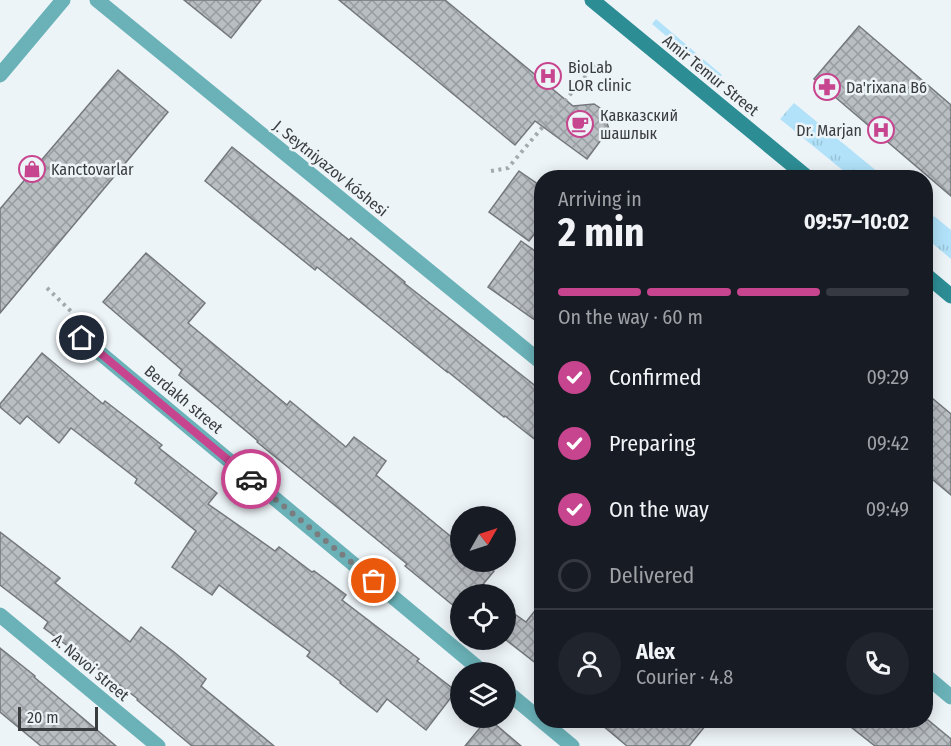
<!DOCTYPE html>
<meta charset="utf-8">
<style>
:root{--surface:#171b24;--page:#20242c;--text:#f1f3f6;--muted:#9ea1a6;--line:#363941;--accent:#c7458e}
body{margin:0;font-family:"Fira Sans Condensed",sans-serif;background:var(--page);color:var(--text);height:100vh;display:flex;flex-direction:column;font-size:22px;white-space:nowrap}
*{box-sizing:border-box;margin:0}
p{font-size:20px;color:var(--muted)}
.icon{flex:none;width:33px;height:33px;fill:none;stroke:currentColor;stroke-width:2;stroke-linecap:round;stroke-linejoin:round}
.map{position:relative;flex:1;overflow:hidden}
.side{position:absolute;left:534px;top:170px;width:399px;height:558px;display:flex;flex-direction:column;background:var(--surface);border-radius:24px;box-shadow:0 3px 15px #0003}
.side>*{flex:none}
.needle{width:39px;rotate:51deg}
.tools{position:absolute;left:450px;top:506px;display:grid;gap:12px}
.tools a{display:grid;place-items:center;width:66px;height:66px;border-radius:50%;background:var(--surface);box-shadow:0 3px 15px #0003;font-size:30px}
.scale{position:absolute;left:18px;bottom:15px;width:80px;box-sizing:border-box;padding-left:6px;border:3px solid #3a3d3e;border-top:0;font-size:16px;line-height:21px;white-space:nowrap;color:#3a3d3e;-webkit-text-stroke:4px #edf4f8;paint-order:stroke}
.pin{position:absolute;display:grid;place-items:center;width:51px;height:51px;color:#fff;margin:-26px;border:3px solid #fff;border-radius:50%;box-shadow:0 2px 6px #0007}
.courier{position:absolute;display:grid;place-items:center;width:60px;height:60px;margin:-30px;border:4px solid #c7458e;border-radius:50%;background:#fff;color:#222;box-shadow:0 2px 8px #0007}
.overview em{font-style:normal;font-weight:700}
.overview div{display:flex;flex-direction:column-reverse}
.overview{display:flex;align-items:center;justify-content:space-between;height:102px;padding:0 24px}
h1{font-size:39px;font-weight:700;line-height:45px}
.bar{display:grid;grid-template-columns:repeat(4,1fr);gap:9px 6px;align-content:center;height:72px;padding:0 24px}
.bar i{height:8px;border-radius:4px;background:var(--line)}
.bar .on{background:var(--accent)}
.bar p{grid-column:span 4}
.line{display:flex;align-items:center;gap:15px;padding:0 24px;border-top:2px solid var(--line)}
.line div{flex:1}
.round{display:grid;place-items:center;flex:none;width:63px;height:63px;border-radius:32px;background:var(--page)}
ol{padding:0 24px;list-style:none}
li{display:flex;align-items:center;gap:18px;height:66px}
li p{margin-inline-start:auto}
li .icon{padding:6px;border-radius:50%;background:var(--accent);color:#fff;stroke-width:4}
li:last-child{color:var(--muted)}
li i{width:33px;height:33px;border:3px solid var(--line);border-radius:50%}
.map>svg:first-child{display:block}
.grass{fill:url(#grass-tufts)}
.building{fill:url(#building-cross-hatch);stroke:#74787d;stroke-width:1.5}
.lines{fill:none;stroke-linecap:round;stroke-linejoin:round}
.path{stroke:#a3a9ac;stroke-width:4;stroke-dasharray:3 4.5;stroke-linecap:butt}
.minor{stroke:#6ab2b8;stroke-width:15}
.tertiary{stroke:#6ab2b8;stroke-width:15}
.secondary{stroke:#2d8d95;stroke-width:15}
.done{stroke:#797d7f;stroke-width:6;stroke-dasharray:0 10.8}
.route{stroke:#c7458e;stroke-width:8}
.labels{text-anchor:middle;stroke-width:5;stroke-linejoin:round;paint-order:stroke}
.poi-label{font-size:16px;fill:#3a3d3e;stroke:#edf4f8;text-anchor:start}
.street-label{font-size:16px;fill:#3a3d3e;stroke:#edf4f8}
</style>
<div class="map">
<svg width="951" height="746" viewBox="0 0 951 746">
<defs>
<pattern id="grass-tufts" width="24" height="20" patternUnits="userSpaceOnUse" patternTransform="scale(1.5)"><rect width="24" height="20" fill="#b1e2f9"/><path d="M3 7l-1-3M5 7V3M7 7l1-3M15 17l-1-3M17 17v-4M19 17l1-3" fill="none" stroke="#99c3d6"/></pattern>
<pattern id="building-cross-hatch" width="8" height="8" patternUnits="userSpaceOnUse" patternTransform="scale(1.5)"><rect width="8" height="8" fill="#b9bec3"/><path d="M0 0l8 8M0 8l8-8" fill="none" stroke="#979ca0"/></pattern>
</defs>
<rect width="100%" height="100%" fill="#edf4f8"/>
<g class="grass">
<path d="M656,19l66,56 -4,5 -66,-56z"/>
<path d="M794,103l90,74h-33l-71,-58z"/>
<path d="M934,216l17,14v29l-25,-21v-12z"/>
</g>
<g class="building">
<path d="M184,0h77l-30,38z"/>
<path d="M339,0h106l128,106 21,-2 9,6 6,19 -22,30 -52,-38 -20,24z"/>
<path d="M859,26l92,79v91l-137,-117z"/>
<path d="M118,70l50,42 -168,201v-104z"/>
<path d="M232,147l117,93 2,-2 54,44 -1,1 138,108v54l-37,-29 -1,1 -57,-46v1l-130,-105 -2,3 -110,-89z"/>
<path d="M519,171l23,16v37l-13,17 -40,-29z"/>
<path d="M521,241l21,15v69l-54,-38z"/>
<path d="M146,253l59,50 -17,20 99,82 3,-4 56,46 8,-10 32,24 -10,14 84,69v17h22l12,10 -19,23h-15v17l-55,-45 2,-2 -150,-122 1,-1 -79,-66 3,-5 -79,-68z"/>
<path d="M42,353l61,51 2,-3 57,44 -3,3 58,45 -9,11 67,47 4,-4 33,25 2,-1 32,24 -4,5 77,59 -2,2 39,30 -30,39 -39,-31 -10,13 -37,-29 1,-1 -34,-26 3,-4 -91,-67 -7,10 -40,-28 24,-36 -61,-48 2,-4 -66,-51 -12,15 -32,-27 -7,8 -20,-17v-3z"/>
<path d="M926,393l25,21v81l-25,-21z"/>
<path d="M0,532l60,46 -5,5 75,59 11,-15 33,25 32,27 -5,7 73,60h-82l-55,-46 1,-1 -94,-71 4,-6 -48,-37z"/>
<path d="M542,602v66l-36,-28v-32l20,14z"/>
<path d="M0,648l35,28 -1,1 82,69h-75l-41,-34z"/>
<path d="M488,718l33,28h-56z"/>
<path d="M596,720h114l-21,26h-62z"/>
<path d="M842,720h86l23,19v7h-76z"/>
</g>
<g class="lines">
<g class="path">
<path d="M491,171l17,-3 87,-103"/>
<path d="M47,288l32,31"/>
</g>
<g class="minor">
<path d="M97,0l445,363"/>
<path d="M82,338l401,334"/>
<path d="M0,615l158,131"/>
<path d="M926,676l25,21"/>
<path d="M506,691l66,55"/>
</g>
<path class="tertiary" d="M0,75l63,-75"/>
<g class="secondary">
<path d="M592,0l215,177"/>
<path d="M926,275l25,21"/>
</g>
</g>
<g class="lines">
<path class="done" d="M251,479l123,102"/>
<path class="route" d="M82,338l169,141"/>
</g>
<defs>
<symbol id="hospital-ring" viewBox="-11 -11 22 22"><circle r="9.5" fill="#edf4f8" stroke="#c7458e" stroke-width="1.5"/><path d="M-5-5h3v3.5h4V-5h3V5h-3V1.5h-4V5h-3Z" fill="#c7458e"/></symbol>
<symbol id="pharmacy-ring" viewBox="-11 -11 22 22"><circle r="9.5" fill="#edf4f8" stroke="#c7458e" stroke-width="1.5"/><path d="M-2-6h4v4h4v4h-4v4h-4v-4h-4v-4h4Z" fill="#c7458e"/></symbol>
<symbol id="cafe-ring" viewBox="-11 -11 22 22"><circle r="9.5" fill="#edf4f8" stroke="#c7458e" stroke-width="1.5"/><path d="M-5.5-4.5H6V0H3Q3 3.5 0 3.5H-2.5Q-5.5 3.5-5.5 0ZM3-3.2v2h1.7v-2ZM-6 4.5H4V6H-6Z" fill="#c7458e"/></symbol>
<symbol id="shop-ring" viewBox="-11 -11 22 22"><circle r="9.5" fill="#edf4f8" stroke="#c7458e" stroke-width="1.5"/><path d="M-5-2.5h2.3a2.7 3.5 0 0 1 5.4 0H5L5.5 6h-11ZM-1.5-2.5h3a1.5 2.3 0 0 0-3 0Z" fill="#c7458e"/></symbol>
</defs>
<g fill-rule="evenodd">
<use href="#hospital-ring" x="533" y="61" width="30" height="30"/>
<use href="#pharmacy-ring" x="812" y="72" width="30" height="30"/>
<use href="#cafe-ring" x="565" y="109" width="30" height="30"/>
<use href="#hospital-ring" x="866" y="115" width="30" height="30"/>
<use href="#shop-ring" x="17" y="154" width="30" height="30"/>
</g>
<g class="labels">
<g class="poi-label">
<text x="568" y="73">BioLab<tspan x="568" dy="18">LOR clinic</tspan></text>
<text x="846" y="93">Da'rixana B6</text>
<text x="600" y="121">Кавказский<tspan x="600" dy="18">шашлык</tspan></text>
<text x="862" y="136" text-anchor="end">Dr. Marjan</text>
<text x="51" y="175">Kanctovarlar</text>
</g>
<g class="street-label">
<text transform="translate(711 75) rotate(39)" y="6">Amir Temur Street</text>
<text transform="translate(331 168) rotate(39)" y="6">J. Seytniyazov kóshesi</text>
<text transform="translate(184 399) rotate(40)" y="6">Berdakh street</text>
<text transform="translate(91 667) rotate(40)" y="6">A. Navoi street</text>
</g>
</g>
</svg>
<div class="tools">
<a><svg class="needle" viewBox="-14 -14 28 28"><path d="M0-13l5 13h-10z" fill="#e53935"/><path d="M0 13l5-13h-10z" fill="#9ea1a6"/></svg></a>
<a><svg class="icon" aria-label="locate" viewBox="0 0 24 24"><circle cx="12" cy="12" r="6"/><path d="M12 2v4M12 18v4M2 12h4M18 12h4"/></svg></a>
<a><svg class="icon" aria-label="layers" viewBox="0 0 24 24"><path d="M12 4l9 5-9 5-9-5zM3 14l9 5 9-5"/></svg></a>
</div>
<div class="scale">20 m</div>
<div class="pin" style="left:374px;top:581px;background:#ea580c"><svg class="icon" aria-label="bag" viewBox="0 0 24 24"><path d="M5 8h14l-1 12H6zM9 8a3 3 0 0 1 6 0"/></svg></div>
<div class="pin" style="left:82px;top:338px;background:#1f2937"><svg class="icon" aria-label="home" viewBox="0 0 24 24"><path d="M3 11l9-7 9 7M6 9v11h12V9"/></svg></div>
<div class="courier" style="left:251px;top:479px"><svg class="icon" aria-label="car" viewBox="0 0 24 24"><path d="M5 17H2v-5l4-1 3-4h7l3 4 3 1v5h-3M9 17h6M6 11h13"/><circle cx="7" cy="17" r="2"/><circle cx="17" cy="17" r="2"/></svg></div>
<section class="side">
<div class="overview"><div><h1>2 min</h1><p>Arriving in</p></div><em>09:57–10:02</em></div>
<div class="bar"><i class="on"></i><i class="on"></i><i class="on"></i><i></i><p>On the way · 60 m</p></div>
<ol>
<li><svg class="icon" aria-label="check" viewBox="0 0 24 24"><path d="M5 12l5 5 9-10"/></svg>Confirmed<p>09:29</p></li>
<li><svg class="icon" aria-label="check" viewBox="0 0 24 24"><path d="M5 12l5 5 9-10"/></svg>Preparing<p>09:42</p></li>
<li><svg class="icon" aria-label="check" viewBox="0 0 24 24"><path d="M5 12l5 5 9-10"/></svg>On the way<p>09:49</p></li>
<li><i></i>Delivered</li>
</ol>
<div class="line" style="height:108px"><a class="round"><svg class="icon" aria-label="person" viewBox="0 0 24 24"><circle cx="12" cy="8" r="4"/><path d="M4 21q1-7 8-7t8 7"/></svg></a><div><b>Alex</b><p>Courier · 4.8</p></div><a class="round"><svg class="icon" aria-label="phone" viewBox="0 0 24 24"><path d="M5 4h4l2 5-3 2q2 4 5 5l2-3 5 2v4C11 20 4 13 5 4z"/></svg></a></div>
</section>
</div>
